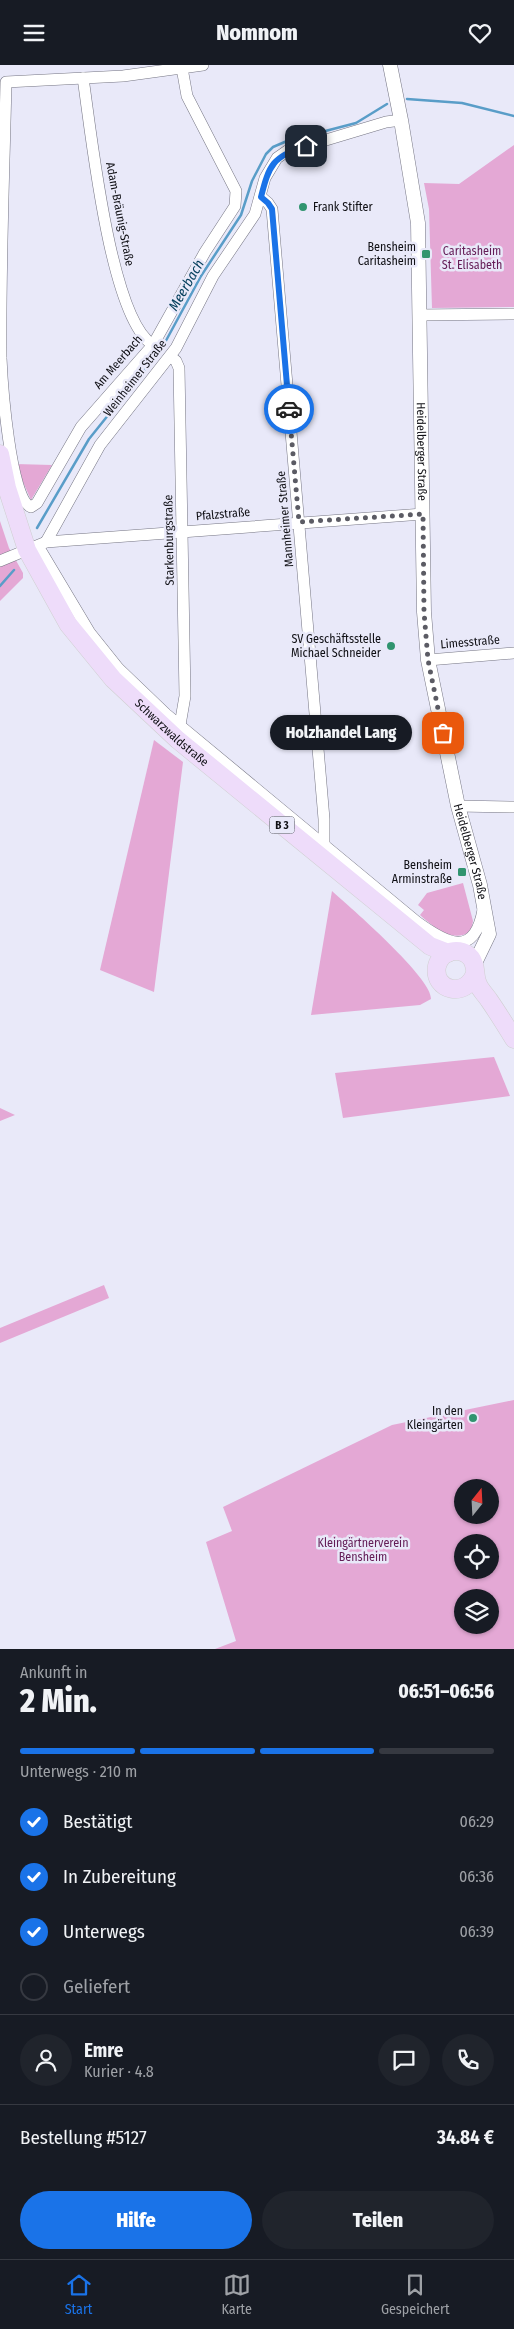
<!DOCTYPE html>
<html lang="de">
<meta charset="utf-8">
<style>
:root{--surface:#171b24;--page:#20242c;--text:#f1f3f6;--muted:#9ea1a6;--line:#363941;--accent:#1a73e8}
body{margin:0;font-family:"Fira Sans Condensed",sans-serif;background:var(--page);color:var(--text);height:100vh;display:flex;flex-direction:column;font-size:19px;white-space:nowrap}
*{box-sizing:border-box;margin:0}
p{font-size:16px;color:var(--muted)}
.icon{flex:none;width:28px;height:28px;fill:none;stroke:currentColor;stroke-width:2;stroke-linecap:round;stroke-linejoin:round}
.map{position:relative;height:1584px;overflow:hidden}
.details{display:flex;flex-direction:column;background:var(--surface);flex:1}
.details>*{flex:none}
.needle{width:32px;rotate:18deg}
.fabs{position:absolute;left:454px;top:1414px;display:grid;gap:10px}
.fabs a{display:grid;place-items:center;width:45px;height:45px;border-radius:50%;background:var(--surface);box-shadow:0 1px 4px #0004;font-size:25px}
.pin{position:absolute;display:grid;place-items:center;width:42px;height:42px;color:#fff;margin:-21px;border-radius:10px;box-shadow:0 2px 8px #0006}
.courier{position:absolute;display:grid;place-items:center;width:50px;height:50px;margin:-25px;border:4px solid #1a73e8;border-radius:50%;background:#fff;color:#222;box-shadow:0 1px 6px #0007}
.bubble{position:absolute;height:35px;border-radius:18px;background:var(--surface);box-shadow:0 1px 4px #0004;font-size:16px;font-weight:800;line-height:35px;text-align:center}
.overview em{font-style:normal;font-weight:800}
.overview div{display:flex;flex-direction:column-reverse}
.overview{display:flex;align-items:center;justify-content:space-between;height:85px;padding:0 20px}
h1{font-size:32px;font-weight:800;line-height:38px}
.bar{display:grid;grid-template-columns:repeat(4,1fr);gap:8px 5px;align-content:center;height:60px;padding:0 20px}
.bar i{height:6px;border-radius:4px;background:var(--line)}
.bar .current{background:var(--accent)}
.bar p{grid-column:span 4}
.line{display:flex;align-items:center;gap:12px;padding:0 20px;border-top:1px solid var(--line)}
.line div{flex:1}
.round{display:grid;place-items:center;flex:none;width:52px;height:52px;border-radius:26px;background:var(--page)}
ol{padding:0 20px;list-style:none}
li{display:flex;align-items:center;gap:15px;height:55px}
li p{margin-inline-start:auto}
li .icon{padding:5px;border-radius:50%;background:var(--accent);color:#fff;stroke-width:4}
li:last-child{color:var(--muted)}
li i{width:28px;height:28px;border:2px solid var(--line);border-radius:50%}
.primary-button{display:flex;gap:10px;margin-top:auto;padding:10px 20px}
.primary-button a{flex:1;height:58px;border-radius:30px;background:var(--accent);color:#fff;font-size:20px;font-weight:800;line-height:58px;text-align:center}
.primary-button a+a{background:var(--page);color:var(--text)}
header{display:flex;justify-content:space-between;align-items:center;height:65px;padding:0 20px;background:var(--surface);font-size:22px;font-weight:800}
.menu{display:flex;justify-content:space-around;align-items:center;height:70px;border-top:1px solid var(--line);background:var(--surface);font-size:14px;color:var(--muted)}
.menu a{display:grid;justify-items:center;gap:2px}
.menu .current{color:var(--accent)}
.map>svg:first-child{display:block}
.green{fill:#e4a8d5;fill-rule:evenodd}
.lines{fill:none;stroke-linecap:round;stroke-linejoin:round}
.stream{stroke:#599dc8;stroke-width:2.5}
.minor-casing{stroke:#757583;stroke-width:12}
.tertiary-casing{stroke:#757583;stroke-width:15}
.primary-casing{stroke:#cfcfd0;stroke-width:19}
.minor{stroke:#fff;stroke-width:11}
.tertiary{stroke:#fff;stroke-width:14}
.primary{stroke:#eedcfa;stroke-width:18}
.done{stroke:#5b5b64;stroke-width:5;stroke-dasharray:0 9}
.route{stroke:#1a73e8;stroke-width:6}
.poi-dot{fill:#30946f;stroke:#e9e9f9;stroke-width:2}
.labels{text-anchor:middle;stroke-width:5;stroke-linejoin:round;paint-order:stroke}
.shield{fill:#e9e9f9;stroke:#505059;stroke-width:1}
.shield-label{font-size:11px;font-weight:bold;fill:#0f0f14}
.poi-label{font-size:12px;fill:#0f0f14;stroke:#e9e9f9;text-anchor:end}
.street-label{font-size:12px;fill:#0f0f14;stroke:#e9e9f9}
.park-label{font-size:12px;fill:#631c56;stroke:#e9e9f9}
.water-label{font-size:14px;font-style:italic;fill:#06405d;stroke:#e9e9f9}
</style>
<header><svg class="icon" aria-label="menu" viewBox="0 0 24 24"><path d="M4 6h16M4 12h16M4 18h16"/></svg>Nomnom<svg class="icon" aria-label="heart" viewBox="0 0 24 24"><path d="M12 20l-8-8c-3-5 5-10 8-4 3-6 11-1 8 4z"/></svg></header>
<div class="map">
<svg width="514" height="1584" viewBox="0 0 514 1584">
<rect width="100%" height="100%" fill="#e9e9f9"/>
<g class="green">
<path d="M514,80v162l-82,1 -3,-99 -5,-26 35,1z"/>
<path d="M15,399l37,1 -21,35z"/>
<path d="M0,456l9,27 14,25v5l-23,23z"/>
<path d="M154,675l29,22 -29,230 -54,-22z"/>
<path d="M463,818l10,38 -2,10c-19,13 -36,-3 -51,-16l4,-5 -6,-5 9,-12z"/>
<path d="M332,826c18,16 101,88 99,108l-11,6 -109,10z"/>
<path d="M494,992l16,39 -167,22 -8,-45z"/>
<path d="M0,1043l15,7 -15,6z"/>
<path d="M104,1220l5,13 -109,45v-15z"/>
<path d="M514,1335v249h-299l21,-8 -30,-99 26,-11 -9,-24 169,-82zM462,1422h28v28h-28zM462,1478h28v27h-28zM462,1532h28v28h-28z"/>
</g>
<g class="lines">
<g class="stream">
<path d="M407,34l55,4 52,13"/>
<path d="M37,463l52,-89 73,-91 39,-72 40,-61 11,-34 14,-27 7,-7 14,-6 69,-18 31,-19"/>
<path d="M0,521l14,-16"/>
</g>
<defs>
<g id="minor">
<path d="M182,3l5,28 49,95 -1,15 -30,46 -52,93 -72,82 -44,76 -6,4c-21,-7 -29,-126 -30,-149 -1,-92 3,-184 5,-276l117,-6 80,-11"/>
<path d="M83,13c8,53 27,241 70,267"/>
<path d="M261,132l7,6 4,6 52,610v25"/>
<path d="M419,250l95,-1"/>
<path d="M171,292l5,4 3,7 6,328 -5,29"/>
<path d="M46,477l54,-97 76,-97 37,-72 42,-62 10,-36 12,-20 10,-7 19,-5 80,-24 15,-2"/>
<path d="M38,481l52,87 28,35 48,46 251,208c29,21 57,37 66,-12"/>
<path d="M0,496l46,-19 377,-28"/>
<path d="M428,595l86,-7"/>
<path d="M458,741l56,1"/>
</g>
<g id="tertiary">
<path id="s1" d="M390,0l11,55 17,103 6,389 4,48 30,146 22,79 9,49 -15,31"/>
</g>
<g id="primary">
<path id="s2" d="M0,389l7,34 20,62 41,74 45,55 65,61 252,206 18,7"/>
<path d="M475,908c-8,26 -43,18 -38,-7 4,-16 24,-20 34,-8 6,8 3,18 7,26 2,6 8,11 11,16 9,13 17,26 25,39"/>
</g>
</defs>
<use href="#minor" class="minor-casing"/>
<use href="#tertiary" class="tertiary-casing"/>
<use href="#primary" class="primary-casing"/>
<use href="#minor" class="minor"/>
<use href="#tertiary" class="tertiary"/>
<use href="#primary" class="primary"/>
</g>
<g class="lines">
<path class="done" d="M289,344l10,113 124,-8 1,98 4,48 15,73"/>
<path class="route" d="M289,344l-17,-200 -4,-6 -7,-6c8,-32 12,-41 45,-51"/>
</g>
<g class="poi-dot">
<circle cx="303" cy="142" r="5"/>
<rect x="421" y="184" width="10" height="10" rx="2.5"/>
<circle cx="391" cy="581" r="5"/>
<rect x="457" y="802" width="10" height="10" rx="2.5"/>
<circle cx="473" cy="1353" r="5"/>
</g>
<g class="labels">
<rect class="shield" x="269.5" y="751.5" width="25" height="17" rx="4"/>
<g class="shield-label">
<text x="282" y="764">B 3</text>
</g>
<g class="poi-label">
<text x="313" y="146" text-anchor="start">Frank Stifter</text>
<text x="416" y="186">Bensheim<tspan x="416" dy="14">Caritasheim</tspan></text>
<text x="381" y="578">SV Geschäftsstelle<tspan x="381" dy="14">Michael Schneider</tspan></text>
<text x="452" y="804">Bensheim<tspan x="452" dy="14">Arminstraße</tspan></text>
<text x="463" y="1350">In den<tspan x="463" dy="14">Kleingärten</tspan></text>
</g>
<g class="street-label">
<text transform="translate(120 149) rotate(79)" y="4">Adam-Bräunig-Straße</text>
<text transform="translate(118 297) rotate(-49)" y="4">Am Meerbach</text>
<text transform="translate(135 313) rotate(-52)" y="4">Weinheimer Straße</text>
<text dy="4" stroke="none"><textPath href="#s1" startOffset="389">Heidelberger Straße</textPath></text>
<text transform="translate(223 449) rotate(-5)" y="4">Pfalzstraße</text>
<text transform="translate(285 454) rotate(-95)" y="4">Mannheimer Straße</text>
<text transform="translate(169 475) rotate(-91)" y="4">Starkenburgstraße</text>
<text transform="translate(470 577) rotate(-5)" y="4">Limesstraße</text>
<text dy="4" stroke="none"><textPath href="#s2" startOffset="335">Schwarzwaldstraße</textPath></text>
<text dy="4" stroke="none"><textPath href="#s1" startOffset="794">Heidelberger Straße</textPath></text>
</g>
<g class="park-label">
<text x="472" y="190">Caritasheim<tspan x="472" dy="14">St. Elisabeth</tspan></text>
<text x="363" y="1482">Kleingärtnerverein<tspan x="363" dy="14">Bensheim</tspan></text>
</g>
<g class="water-label">
<text transform="translate(186 220) rotate(-60)" y="5">Meerbach</text>
</g>
</g>
</svg>
<div class="fabs">
<a><svg class="needle" viewBox="-14 -14 28 28"><path d="M0-13l5 13h-10z" fill="#e53935"/><path d="M0 13l5-13h-10z" fill="#9ea1a6"/></svg></a>
<a><svg class="icon" aria-label="locate" viewBox="0 0 24 24"><circle cx="12" cy="12" r="6"/><path d="M12 2v4M12 18v4M2 12h4M18 12h4"/></svg></a>
<a><svg class="icon" aria-label="layers" viewBox="0 0 24 24"><path d="M12 4l9 5-9 5-9-5zM3 14l9 5 9-5"/></svg></a>
</div>
<div class="pin" style="left:443px;top:668px;background:#ea580c"><svg class="icon" aria-label="bag" viewBox="0 0 24 24"><path d="M5 8h14l-1 12H6zM9 8a3 3 0 0 1 6 0"/></svg></div>
<div class="pin" style="left:306px;top:81px;background:#1f2937"><svg class="icon" aria-label="home" viewBox="0 0 24 24"><path d="M3 11l9-7 9 7M6 9v11h12V9"/></svg></div>
<div class="courier" style="left:289px;top:344px"><svg class="icon" aria-label="car" viewBox="0 0 24 24"><path d="M5 17H2v-5l4-1 3-4h7l3 4 3 1v5h-3M9 17h6M6 11h13"/><circle cx="7" cy="17" r="2"/><circle cx="17" cy="17" r="2"/></svg></div>
<div class="bubble" style="left:270px;top:650px;width:142px">Holzhandel Lang</div>
</div>
<section class="details">
<div class="overview"><div><h1>2 Min.</h1><p>Ankunft in</p></div><em>06:51–06:56</em></div>
<div class="bar"><i class="current"></i><i class="current"></i><i class="current"></i><i></i><p>Unterwegs · 210 m</p></div>
<ol>
<li><svg class="icon" aria-label="check" viewBox="0 0 24 24"><path d="M5 12l5 5 9-10"/></svg>Bestätigt<p>06:29</p></li>
<li><svg class="icon" aria-label="check" viewBox="0 0 24 24"><path d="M5 12l5 5 9-10"/></svg>In Zubereitung<p>06:36</p></li>
<li><svg class="icon" aria-label="check" viewBox="0 0 24 24"><path d="M5 12l5 5 9-10"/></svg>Unterwegs<p>06:39</p></li>
<li><i></i>Geliefert</li>
</ol>
<div class="line" style="height:90px"><a class="round"><svg class="icon" aria-label="person" viewBox="0 0 24 24"><circle cx="12" cy="8" r="4"/><path d="M4 21q1-7 8-7t8 7"/></svg></a><div><b>Emre</b><p>Kurier · 4.8</p></div><a class="round"><svg class="icon" aria-label="chat" viewBox="0 0 24 24"><path d="M4 5h16v11H9l-5 4z"/></svg></a><a class="round"><svg class="icon" aria-label="phone" viewBox="0 0 24 24"><path d="M5 4h4l2 5-3 2q2 4 5 5l2-3 5 2v4C11 20 4 13 5 4z"/></svg></a></div>
<div class="line" style="height:65px"><div>Bestellung #5127</div><b>34.84 €</b></div>
<div class="primary-button"><a>Hilfe</a><a>Teilen</a></div>
</section>
<nav class="menu">
<a class="current"><svg class="icon" aria-label="home" viewBox="0 0 24 24"><path d="M3 11l9-7 9 7M6 9v11h12V9"/></svg>Start</a>
<a><svg class="icon" aria-label="map" viewBox="0 0 24 24"><path d="M3 6l6-2 6 2 6-2v14l-6 2-6-2-6 2zM9 4v14M15 6v14"/></svg>Karte</a>
<a><svg class="icon" aria-label="saved" viewBox="0 0 24 24"><path d="M7 4h10v16l-5-4-5 4z"/></svg>Gespeichert</a>
</nav>
